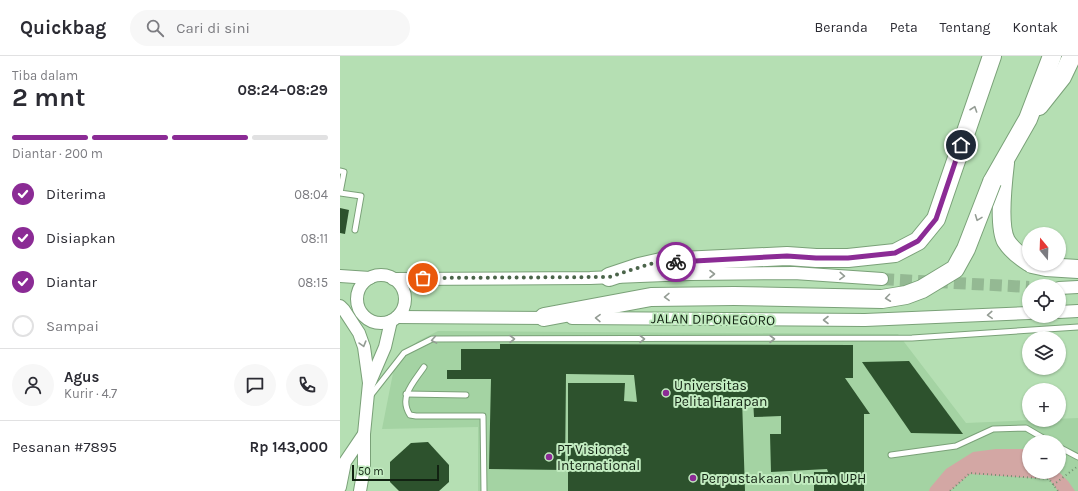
<!DOCTYPE html>
<html lang="id">
<meta charset="utf-8">
<style>
:root{--surface:#fff;--page:#f7f7f7;--text:#2b2b33;--muted:#7c7c81;--line:#e1e1e2;--accent:#8b2b95}
body{margin:0;font-family:Karla,sans-serif;background:var(--page);color:var(--text);height:100vh;display:flex;flex-direction:column;font-size:15px;white-space:nowrap}
*{box-sizing:border-box;margin:0}
p{font-size:13px;color:var(--muted)}
.icon{flex:none;width:22px;height:22px;fill:none;stroke:currentColor;stroke-width:2;stroke-linecap:round;stroke-linejoin:round}
.map{position:relative;flex:1;overflow:hidden}
.panel{display:flex;flex-direction:column;background:var(--surface);width:340px}
.panel>*{flex:none}
.needle{width:26px;rotate:341deg}
.tools{position:absolute;left:682px;top:171px;display:grid;gap:8px}
.tools a{display:grid;place-items:center;width:44px;height:44px;border-radius:50%;background:var(--surface);box-shadow:0 1px 3px #0004;font-size:20px}
.scale{position:absolute;left:12px;bottom:10px;width:87px;box-sizing:border-box;padding-left:4px;border:2px solid #122212;border-top:0;font-size:11px;line-height:14px;white-space:nowrap;color:#122212;-webkit-text-stroke:3px #c2ecc0;paint-order:stroke}
.pin{position:absolute;display:grid;place-items:center;width:34px;height:34px;color:#fff;margin:-17px;border:2px solid #fff;border-radius:50%;box-shadow:0 1px 4px #0007}
.courier{position:absolute;display:grid;place-items:center;width:40px;height:40px;margin:-20px;border:3px solid #8b2b95;border-radius:50%;background:#fff;color:#222;box-shadow:0 1px 5px #0007}
.overview em{font-style:normal;font-weight:700}
.overview div{display:flex;flex-direction:column-reverse}
.overview{display:flex;align-items:center;justify-content:space-between;height:68px;padding:0 12px}
h1{font-size:26px;font-weight:700;line-height:30px}
.bar{display:grid;grid-template-columns:repeat(4,1fr);gap:6px 4px;align-content:center;height:48px;padding:0 12px}
.bar i{height:5px;border-radius:3px;background:var(--line)}
.bar .on{background:var(--accent)}
.bar p{grid-column:span 4}
.line{display:flex;align-items:center;gap:10px;padding:0 12px;border-top:1px solid var(--line)}
.line div{flex:1}
.round{display:grid;place-items:center;flex:none;width:42px;height:42px;border-radius:21px;background:var(--page)}
ol{padding:0 12px;list-style:none}
li{display:flex;align-items:center;gap:12px;height:44px}
li p{margin-inline-start:auto}
li .icon{padding:4px;border-radius:50%;background:var(--accent);color:#fff;stroke-width:4}
li:last-child{color:var(--muted)}
li i{width:22px;height:22px;border:2px solid var(--line);border-radius:50%}
header{display:flex;align-items:center;gap:24px;box-sizing:border-box;height:56px;padding:0 20px;background:var(--surface);border-bottom:1px solid var(--line)}
header strong{font-size:19px}
nav{display:flex;gap:22px;margin-inline-start:auto;font-size:14px}
.search{width:280px;height:36px;background:var(--page);display:flex;align-items:center;gap:10px;box-sizing:border-box;padding:0 14px;border-radius:22px;color:var(--muted);font-size:15px}
main{display:flex;flex:1;min-height:0}
.map>svg:first-child{display:block}
.built{fill:#a4d3a3;fill-rule:evenodd}
.green{fill:#d3a7a4}
.building{fill:#2d522d}
.lines{fill:none;stroke-linecap:round;stroke-linejoin:round}
.tertiary-tunnel{stroke:#94b993;stroke-width:12;stroke-dasharray:12 6;stroke-linecap:butt}
.service-casing{stroke:#7aa178;stroke-width:7}
.tertiary-casing{stroke:#7aa178;stroke-width:14}
.motorway-casing{stroke:#7aa178;stroke-width:20}
.path{stroke:#729170;stroke-width:2;stroke-dasharray:1 3;stroke-linecap:butt}
.service{stroke:#fff;stroke-width:5}
.tertiary{stroke:#fff;stroke-width:12}
.motorway{stroke:#fff;stroke-width:18}
.motorway-bridge-casing{stroke:#7aa178;stroke-width:20;stroke-linecap:butt}
.motorway-bridge{stroke:#fff;stroke-width:18}
.oneway{stroke:#949c94}
.done{stroke:#4b644a;stroke-width:4;stroke-dasharray:0 7.2}
.route{stroke:#8b2b95;stroke-width:5}
.poi-dot{fill:#8b2b95;stroke:#c2ecc0;stroke-width:1.5}
.labels{text-anchor:middle;stroke-width:4;stroke-linejoin:round;paint-order:stroke}
.street-label{font-size:14px;fill:#122212;stroke:#c2ecc0}
.poi-label{font-size:14px;fill:#122212;stroke:#c2ecc0;text-anchor:start}
</style>
<header>
<strong>Quickbag</strong>
<div class="search"><svg class="icon" aria-label="search" viewBox="0 0 24 24"><circle cx="10" cy="10" r="6"/><path d="M15 15l6 6"/></svg>Cari di sini</div>
<nav><a>Beranda</a><a>Peta</a><a>Tentang</a><a>Kontak</a></nav>
</header>
<main>
<section class="panel">
<div class="overview"><div><h1>2 mnt</h1><p>Tiba dalam</p></div><em>08:24–08:29</em></div>
<div class="bar"><i class="on"></i><i class="on"></i><i class="on"></i><i></i><p>Diantar · 200 m</p></div>
<ol>
<li><svg class="icon" aria-label="check" viewBox="0 0 24 24"><path d="M5 12l5 5 9-10"/></svg>Diterima<p>08:04</p></li>
<li><svg class="icon" aria-label="check" viewBox="0 0 24 24"><path d="M5 12l5 5 9-10"/></svg>Disiapkan<p>08:11</p></li>
<li><svg class="icon" aria-label="check" viewBox="0 0 24 24"><path d="M5 12l5 5 9-10"/></svg>Diantar<p>08:15</p></li>
<li><i></i>Sampai</li>
</ol>
<div class="line" style="height:72px"><a class="round"><svg class="icon" aria-label="person" viewBox="0 0 24 24"><circle cx="12" cy="8" r="4"/><path d="M4 21q1-7 8-7t8 7"/></svg></a><div><b>Agus</b><p>Kurir · 4.7</p></div><a class="round"><svg class="icon" aria-label="chat" viewBox="0 0 24 24"><path d="M4 5h16v11H9l-5 4z"/></svg></a><a class="round"><svg class="icon" aria-label="phone" viewBox="0 0 24 24"><path d="M5 4h4l2 5-3 2q2 4 5 5l2-3 5 2v4C11 20 4 13 5 4z"/></svg></a></div>
<div class="line" style="height:52px"><div>Pesanan #7895</div><b>Rp 143,000</b></div>
</section>
<div class="map">
<svg width="738" height="435" viewBox="0 0 738 435">
<rect width="100%" height="100%" fill="#b5dfb3"/>
<path class="built" d="M98,275l460,3 68,89 112,-5v73h-600v-64l-96,2 12,-61 6,-12 18,-15zM689,386h30v30h-30z"/>
<path class="green" d="M656,393h29l4,2v21h30l9,9 7,10h-17l-9,-12 -79,-5 -20,17h-21l1,-3 16,-19 27,-17z"/>
<g class="building">
<path d="M0,152l9,2 -4,24 -5,-1z"/>
<path d="M160,288l353,1v33h-8l25,36h-6v77h-50v-19h14l-1,-3 -56,3 -1,-38h11v-18l-27,1 -1,-18h-11l3,92h-177v-108h57l-1,18 13,1 -3,-27 -68,-1 -1,96 -76,-1 2,-90h-44v-9h14v-21h39z"/>
<path d="M569,305l54,73 -52,-1 -49,-71z"/>
<path d="M88,386l21,23v17l-10,9h-40l-9,-9v-20l21,-19z"/>
</g>
<g class="lines">
<path class="tertiary-tunnel" d="M542,223l147,8"/>
<defs>
<g id="service">
<path d="M0,115l4,1 -4,21 21,3 -6,34"/>
<path d="M84,311c-10,15 -26,30 -14,48l6,1h67l1,75"/>
<path d="M66,338l60,1"/>
<path d="M31,339l33,-42 28,-14 480,-1 166,-11"/>
<path d="M719,391l19,10"/>
<path d="M551,399l65,-9 37,-17 33,-1 24,14"/>
</g>
<g id="tertiary">
<circle cx="41" cy="243" r="24"/>
<path d="M0,220l30,2"/>
<path d="M53,223l197,-1 100,-4 104,-1 88,6"/>
<path d="M719,232l19,-1"/>
<path d="M0,250l4,4 15,23 5,14 5,36 -5,51v34l-4,23"/>
<path d="M719,256l19,-1"/>
<path d="M57,261l153,1"/>
<path d="M232,262l293,2 164,-7"/>
<path d="M30,326l15,-35 6,-26"/>
<path d="M0,431l5,-25 19,-28"/>
</g>
<g id="motorway">
<path d="M699,50l23,-29 10,-21"/>
<path d="M665,107c-2,17 -7,63 1,78 5,8 15,16 23,21"/>
<path d="M652,126l36,-63 24,-63"/>
<path d="M692,208l14,3 32,2"/>
<path d="M269,221l30,-10 22,-5 126,-6 29,2h32l47,-5 23,-12 18,-22 56,-163"/>
<path d="M204,261l107,-20 83,-1"/>
</g>
</defs>
<use href="#service" class="service-casing"/>
<use href="#tertiary" class="tertiary-casing"/>
<use href="#motorway" class="motorway-casing"/>
<g class="path">
<path d="M713,429l25,-19"/>
<path d="M610,435l20,-18 79,6 9,12"/>
</g>
<use href="#service" class="service"/>
<use href="#tertiary" class="tertiary"/>
<use href="#motorway" class="motorway"/>
<defs>
<path id="motorway-bridge" d="M394,240l148,3 24,-4 16,-6 33,-20 11,-20 26,-67"/>
</defs>
<use href="#motorway-bridge" class="motorway-bridge-casing"/>
<use href="#motorway-bridge" class="motorway-bridge"/>
</g>
<defs><path id="oneway-chevron" d="M-2-3.5L2.5 0L-2 3.5" fill="none" stroke-width="1.6" stroke-linecap="round" stroke-linejoin="round"/></defs>
<g class="oneway">
<use href="#oneway-chevron" transform="translate(634 53) rotate(-71)"/>
<use href="#oneway-chevron" transform="translate(638 162) rotate(111)"/>
<use href="#oneway-chevron" transform="translate(372 218)"/>
<use href="#oneway-chevron" transform="translate(502 220) rotate(3)"/>
<use href="#oneway-chevron" transform="translate(327 241) rotate(179)"/>
<use href="#oneway-chevron" transform="translate(548 242) rotate(173)"/>
<use href="#oneway-chevron" transform="translate(650 259) rotate(177)"/>
<use href="#oneway-chevron" transform="translate(258 262) rotate(-179)"/>
<use href="#oneway-chevron" transform="translate(486 264) rotate(-180)"/>
<use href="#oneway-chevron" transform="translate(172 283)"/>
<use href="#oneway-chevron" transform="translate(302 283)"/>
<use href="#oneway-chevron" transform="translate(432 283)"/>
<use href="#oneway-chevron" transform="translate(94 284) rotate(170)"/>
<use href="#oneway-chevron" transform="translate(23 288) rotate(74)"/>
</g>
<g class="lines">
<path class="done" d="M83,222l186,-1 41,-13 11,-2h15"/>
<path class="route" d="M336,206l111,-6 29,2h32l47,-5 23,-12 18,-22 25,-74"/>
</g>
<g class="poi-dot">
<circle cx="326" cy="337" r="4"/>
<circle cx="209" cy="401" r="4"/>
<circle cx="353" cy="422" r="4"/>
</g>
<g class="labels">
<g class="street-label">
<text transform="translate(373 263) rotate(1)" y="5">JALAN DIPONEGORO</text>
</g>
<g class="poi-label">
<text x="334" y="334">Universitas<tspan x="334" dy="16">Pelita Harapan</tspan></text>
<text x="217" y="398">PT Visionet<tspan x="217" dy="16">International</tspan></text>
<text x="361" y="427">Perpustakaan Umum UPH</text>
</g>
</g>
</svg>
<div class="tools">
<a><svg class="needle" viewBox="-14 -14 28 28"><path d="M0-13l5 13h-10z" fill="#e53935"/><path d="M0 13l5-13h-10z" fill="#7c7c81"/></svg></a>
<a><svg class="icon" aria-label="locate" viewBox="0 0 24 24"><circle cx="12" cy="12" r="6"/><path d="M12 2v4M12 18v4M2 12h4M18 12h4"/></svg></a>
<a><svg class="icon" aria-label="layers" viewBox="0 0 24 24"><path d="M12 4l9 5-9 5-9-5zM3 14l9 5 9-5"/></svg></a>
<a>+</a>
<a>−</a>
</div>
<div class="scale">50 m</div>
<div class="pin" style="left:83px;top:222px;background:#ea580c"><svg class="icon" aria-label="bag" viewBox="0 0 24 24"><path d="M5 8h14l-1 12H6zM9 8a3 3 0 0 1 6 0"/></svg></div>
<div class="pin" style="left:621px;top:89px;background:#1f2937"><svg class="icon" aria-label="home" viewBox="0 0 24 24"><path d="M3 11l9-7 9 7M6 9v11h12V9"/></svg></div>
<div class="courier" style="left:336px;top:206px"><svg class="icon" aria-label="bike" viewBox="0 0 24 24"><circle cx="6" cy="16" r="4"/><circle cx="18" cy="16" r="4"/><path d="M6 16l4-8h5l3 8M10 8l3 8H6M13 5h3"/></svg></div>
</div>
</main>
